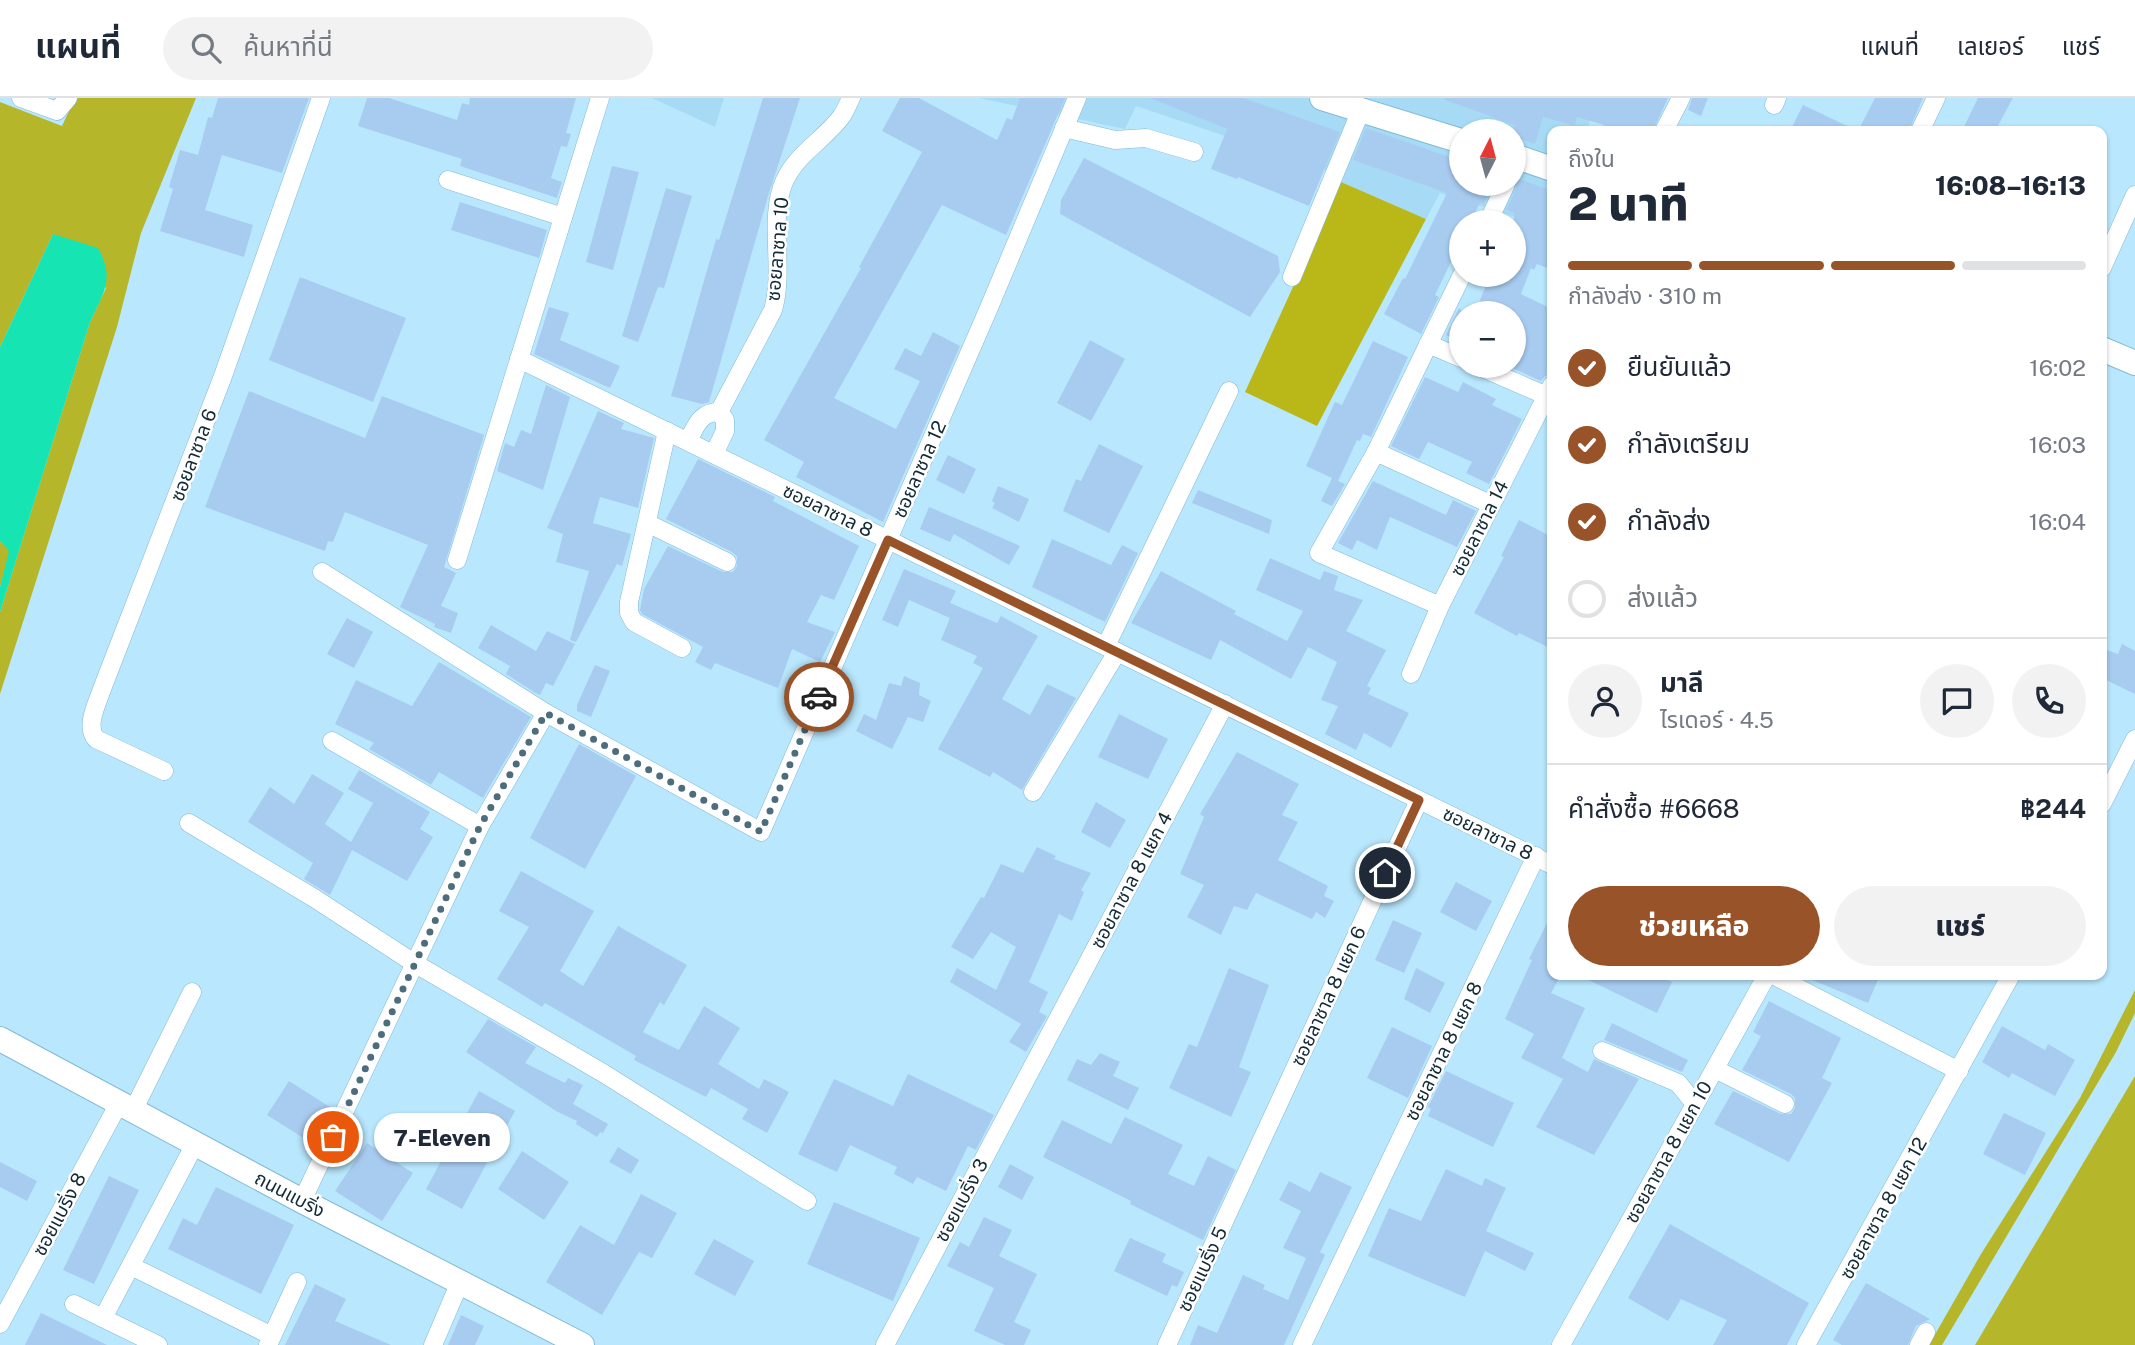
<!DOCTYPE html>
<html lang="th">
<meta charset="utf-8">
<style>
:root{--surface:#fff;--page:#f2f2f3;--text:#1f2937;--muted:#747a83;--line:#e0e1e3;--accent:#995329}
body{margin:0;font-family:"Public Sans","Noto Sans Thai",sans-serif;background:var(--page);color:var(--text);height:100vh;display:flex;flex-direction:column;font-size:26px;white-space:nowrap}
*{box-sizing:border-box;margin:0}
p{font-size:23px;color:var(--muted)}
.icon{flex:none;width:38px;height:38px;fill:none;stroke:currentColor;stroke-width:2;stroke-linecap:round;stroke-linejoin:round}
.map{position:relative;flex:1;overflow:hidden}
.details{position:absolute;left:1547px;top:28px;width:560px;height:854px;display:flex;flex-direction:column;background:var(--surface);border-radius:14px;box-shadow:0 2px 5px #0004}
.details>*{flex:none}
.needle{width:46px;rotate:6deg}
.fabs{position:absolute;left:1449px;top:21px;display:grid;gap:14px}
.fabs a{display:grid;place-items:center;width:77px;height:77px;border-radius:50%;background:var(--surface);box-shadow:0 2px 5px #0004;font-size:35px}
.pin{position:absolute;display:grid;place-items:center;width:60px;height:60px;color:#fff;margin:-30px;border:4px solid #fff;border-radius:50%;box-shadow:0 2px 7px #0007}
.courier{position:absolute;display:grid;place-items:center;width:70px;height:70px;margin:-35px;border:5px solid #995329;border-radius:50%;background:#fff;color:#222;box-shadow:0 2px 9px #0007}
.bubble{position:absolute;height:49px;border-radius:24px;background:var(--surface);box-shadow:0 2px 5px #0004;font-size:23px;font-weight:800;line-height:49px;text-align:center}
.head em{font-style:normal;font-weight:800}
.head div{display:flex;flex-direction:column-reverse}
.head{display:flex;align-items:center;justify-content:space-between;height:119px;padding:0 21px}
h1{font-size:46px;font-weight:800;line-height:52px}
.bar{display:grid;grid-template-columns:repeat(4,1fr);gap:10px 7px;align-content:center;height:84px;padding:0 21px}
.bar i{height:9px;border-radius:5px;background:var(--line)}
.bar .on{background:var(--accent)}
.bar p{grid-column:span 4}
.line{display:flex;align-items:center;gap:18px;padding:0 21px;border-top:2px solid var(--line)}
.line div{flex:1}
.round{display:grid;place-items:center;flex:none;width:74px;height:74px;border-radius:37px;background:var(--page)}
ol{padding:0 21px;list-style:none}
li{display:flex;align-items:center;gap:21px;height:77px}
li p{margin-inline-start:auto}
li .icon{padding:7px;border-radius:50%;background:var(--accent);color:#fff;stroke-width:4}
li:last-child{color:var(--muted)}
li i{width:38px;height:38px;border:4px solid var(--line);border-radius:50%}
.cta{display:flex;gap:14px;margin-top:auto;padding:14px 21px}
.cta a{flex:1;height:80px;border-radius:42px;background:var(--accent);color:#fff;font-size:28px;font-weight:800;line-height:80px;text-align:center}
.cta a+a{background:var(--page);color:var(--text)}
header{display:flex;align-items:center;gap:42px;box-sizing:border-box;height:98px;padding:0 35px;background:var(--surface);border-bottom:2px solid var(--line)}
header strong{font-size:33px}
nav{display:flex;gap:38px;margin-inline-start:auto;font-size:24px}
.search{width:490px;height:63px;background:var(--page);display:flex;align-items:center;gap:18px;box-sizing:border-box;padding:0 24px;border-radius:38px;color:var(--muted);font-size:26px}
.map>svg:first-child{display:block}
.built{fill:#a7dbf5;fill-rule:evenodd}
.green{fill:#b6b62b}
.forest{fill:#b9b818}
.water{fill:#16e4b2}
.building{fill:#a8ccf0}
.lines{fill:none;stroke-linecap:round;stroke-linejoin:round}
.street-casing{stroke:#80bad5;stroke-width:19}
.secondary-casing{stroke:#80bad5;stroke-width:26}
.street{stroke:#fff;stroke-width:18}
.secondary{stroke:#fff;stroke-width:24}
.done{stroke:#4d6d7c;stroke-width:7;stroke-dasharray:0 12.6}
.route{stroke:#995329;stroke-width:9}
.labels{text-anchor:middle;stroke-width:5;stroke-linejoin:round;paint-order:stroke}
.street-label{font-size:19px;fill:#132b36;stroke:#fff}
</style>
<header>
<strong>แผนที่</strong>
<div class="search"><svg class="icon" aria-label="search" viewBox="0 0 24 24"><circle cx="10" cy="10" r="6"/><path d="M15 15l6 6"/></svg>ค้นหาที่นี่</div>
<nav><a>แผนที่</a><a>เลเยอร์</a><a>แชร์</a></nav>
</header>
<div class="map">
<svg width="2135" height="1247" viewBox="0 0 2135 1247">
<rect width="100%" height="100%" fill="#b9e7fe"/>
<g class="built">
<path d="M652,0h72l-9,29z"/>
<path d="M979,0h618l-10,33h-35v116l-9,-3 6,-16 -109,-35 -14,26 -85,-37 -15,-12 -190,-64 -11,23zM1461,33h53v53h-53z"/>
</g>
<g class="green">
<path d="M75,0h121l-55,135 -24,94 -117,367v-82l90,-290 16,-34 -53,-54 -53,113v-245l62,24z"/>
<path d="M0,443l10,10 -10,36z"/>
<path d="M2135,892v23l-19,39 -174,293h-13l52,-91 99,-156z"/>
<path d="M2135,978v269h-160z"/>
</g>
<path class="forest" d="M1341,84l85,37 -109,207 -72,-34z"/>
<path class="water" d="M53,136l45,14c17,31 6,44 -8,74l-90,290v-25l9,-36 -9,-10v-194z"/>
<g class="building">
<path d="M218,0h91l-27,75 -60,-18 -17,55 48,15 -9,32 -84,-26 13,-42 -4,-2 11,-37 18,5 10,-38 4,1z"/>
<path d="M367,0h22l68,22 5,-17 7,2 1,-7h106l-10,35 5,1 -4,13 -6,-1 -10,32 11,4 -5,16 -97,-32 2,-7 -104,-33z"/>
<path d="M763,0h37l-31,95 -60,209 -7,2 -31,-8 45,-157 3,1z"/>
<path d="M900,0h19l78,42 10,-22 5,2 8,-22h45l-59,137 -64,-30 -108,193 62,31 24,-48 -26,-12 11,-21 16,8 12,-24 27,14 -77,176 -87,-45 8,-15 -40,-22 97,-172 -2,-1 63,-115 -40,-21z"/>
<path d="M1150,0h94l96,34 -31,74 -71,-29 -1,2 -26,-10 16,-40z"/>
<path d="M1445,0h223l-15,33h-51l2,-6 -27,-8 -2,9 -32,-9 -8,27 -21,-7 1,-12 -70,-25z"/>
<path d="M1692,0h16l-7,18 -13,-6z"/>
<path d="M1875,0h48l-14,33h-119l13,-26 55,26z"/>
<path d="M1978,0h35l-18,33h-33z"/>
<path d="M1366,30l95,33v23h33l-10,20 -4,-1 -10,19h-9v19l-26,54 4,2 -18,37 -37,-20 19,-36 2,1 42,-86 -94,-33z"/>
<path d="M1084,60l194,98 2,16 -30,45 -190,-103 1,-14z"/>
<path d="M612,68l27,6 -26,98 -27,-8z"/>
<path d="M1517,80l35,13v79l-15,-6 -3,6 -3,-2 -10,26 31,15v65l-7,2 -4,5 -33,-15h6v-53h-39l15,-38h24v-62l-8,-3 10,-21z"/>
<path d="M666,90l26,8 -28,92 -6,-1 -20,55 -16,-6z"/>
<path d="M460,104l87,28 -8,28 -88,-28z"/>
<path d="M300,179l106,41 -33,84 -104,-42z"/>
<path d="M549,209l20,6 -9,27 60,26 -10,22 -76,-34z"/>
<path d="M1459,210l2,2v32l-15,-7z"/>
<path d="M1090,242l35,19 -34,62 -34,-18z"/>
<path d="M1373,243l35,16 -37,80 -8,-3 -3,7 -3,-1 -19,41 7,3 -13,22 -11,-5 11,-23 -26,-12 29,-64 7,3z"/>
<path d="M1425,279l33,15 5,-10 33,17 -4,6 30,14 -33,65 -23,-11 6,-11 -44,-20 -9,17 -28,-13z"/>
<path d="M546,287l24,12 -27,93 -46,-19 8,-28 9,4 7,-17 10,4z"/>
<path d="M249,293l116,47 17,-42 102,39 -40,132 12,6 -15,33 17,7 -7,20 -17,-6 1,-3 -35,-17 28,-62 -83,-33 -12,30 -5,-1 -3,10 -120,-44z"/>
<path d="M598,313l26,12 -3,6 33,9 -16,70 -38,-11 -7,26 38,11 -9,32 -5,-2 -41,78 -6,-2 19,-69 -33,-9 7,-28 -16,-6z"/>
<path d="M1099,346l44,22 -34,67 -46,-22 13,-32 5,2z"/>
<path d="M948,357l28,14 -12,25 -28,-14z"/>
<path d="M698,361l77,38 -2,4 86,45 -25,54 -13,-5 -14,27 28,10 -15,30 -28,-13 -14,39 -63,-25 -4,7 -16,-8 8,-15 -61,-33 -2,-4 4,-21 24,-43 55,26h10l4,-6v-10l-5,-4 -66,-33z"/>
<path d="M1373,383l73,34 7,-15 23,11 -19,36 -67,-30 -13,33 -20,-10 -5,10 -14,-7z"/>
<path d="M998,388l31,13 -10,23 -27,-14 3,-5 -3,-2z"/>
<path d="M1198,392l74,30 -3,14 -77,-31z"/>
<path d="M929,409l57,24 34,15 -11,19 -55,-31 -4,8 -30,-13z"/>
<path d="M1519,422l33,17v112l-33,-16 -2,3 -43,-23 30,-56 -3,-1z"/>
<path d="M1052,441l59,26 11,-20 16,8 -33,69 -73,-35z"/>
<path d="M1270,460l50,22 4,-9 14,5 -4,14 29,10 -17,31 40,19 -19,36 4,2 -3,6 41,19 -18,35 -27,-15 -8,17 -31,-16 13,-28 -17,-6 16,-38 -29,-15 -17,32 -71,-39 -9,20 -80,-37 30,-52 75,40 -2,3 53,27 16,-30 -47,-21z"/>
<path d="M904,471l52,22 -6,12 47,20 4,-7 37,20 -36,63 28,16 17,-31 29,14 -54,92 -29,-18 -3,5 -52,-28 45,-81 -10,-5 4,-7 -36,-16 9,-22 -41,-18 -11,27 -16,-7z"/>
<path d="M347,520l26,14 -19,36 -27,-14z"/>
<path d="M491,527l45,26 11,-20 28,13 -22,42 -7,-3 -6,12 -6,-3 -28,-18 4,-8 -32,-18z"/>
<path d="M2122,546l13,7v43l-33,-16v-17l5,-11 11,4z"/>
<path d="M439,564l92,55 -48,81 -44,-26 -8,13 -62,-36 5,-6 -39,-19 21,-44 56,26z"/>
<path d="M595,567l15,6 -19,46 -14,-6v-6z"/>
<path d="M904,578l16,7 -1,12 12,6 -8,21 -15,-5 -16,32 -36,-18 8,-17 12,6 13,-37 12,3z"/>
<path d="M1119,616l49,25 -20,40 -50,-22z"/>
<path d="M579,646l57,32 -51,93 -55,-31z"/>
<path d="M1237,654l62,32 -17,31 16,7 -20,38 50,26 -4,10 10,5 -9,17 -9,-6 -4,7 -56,-26 -9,17 -13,-4 -13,29 -34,-18 17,-32 -24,-11 24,-57 -4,-3z"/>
<path d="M359,672l71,42 -10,17 13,8 -26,44 -55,-31 -22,45 -26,-16 9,-16 -65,-41 22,-35 24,17 18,-30 32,19 -19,31 26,18 22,-39 -25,-14z"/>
<path d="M1096,704l30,18 -16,28 -29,-16z"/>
<path d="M1037,749l19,9 -2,3 37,14 -10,17 3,2 -12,29 -13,-7 -30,68 19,10 -9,20 8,4 -21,36 -17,-10 12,-18 -71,-42 7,-14 39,22 20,-43 -25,-15 -18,27 -22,-12 30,-50 3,1 17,-34 22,9z"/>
<path d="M521,773l73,40 -34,60 23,15 35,-60 69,39 -23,40 -4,-3 -17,30 36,18 25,-44 36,22 -22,36 41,25 5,-10 25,13 -22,41 -25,-14 6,-10 -37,-21 -5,9 -72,-37 2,-4 -91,-53 -3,4 -45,-28 32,-52 -30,-16z"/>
<path d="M1456,784l36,19 -16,30 -36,-19z"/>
<path d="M1552,815v62h9l-10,18 34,15 -23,50 26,14 6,-13 45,20 -45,76 -58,-28 27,-48 -42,-21 13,-24 -29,-15 27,-59 -3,-1z"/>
<path d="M1393,822l29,13 -18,40 -29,-13z"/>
<path d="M1229,870l40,17 -30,82 12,5 -20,45 -62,-29 20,-44 8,3z"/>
<path d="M1416,870l29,15 -15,30 -26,-14z"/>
<path d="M1578,877h78l16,7 -15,31z"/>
<path d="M1800,877h80l-12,28z"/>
<path d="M1769,903l72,37 -19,40 10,5 -43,79 -75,-38 19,-33 48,23h10l4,-6v-10l-4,-4 -49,-24 19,-34 -8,-4z"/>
<path d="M488,921l48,28 -11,16 40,20 3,-5 15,7 -10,19 35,20 -5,9 -3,-1 -3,5 -21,-13 1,-3 -21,-10 -90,-59z"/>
<path d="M1612,925l76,37 -6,12 -78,-32z"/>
<path d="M2002,928l43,24 3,-6 27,16 -20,36 -43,-23 -3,5 -27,-16z"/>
<path d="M1392,929l40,19 -24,52 -41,-20z"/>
<path d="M1100,955l20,9 -7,14 26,12 -11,22 -61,-30 10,-21 14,6z"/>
<path d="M1446,973l68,32 -21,44 -65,-31 3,-7 -3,-2z"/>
<path d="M908,976l86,41 -18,35 -8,-4 -22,45 -29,-14 -4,7 -19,-10 3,-7 -47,-22 -13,27 -39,-18 36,-75 59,27z"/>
<path d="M289,983l44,28 -20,35 -46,-29z"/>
<path d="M479,993l36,20 -53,98 -36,-20z"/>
<path d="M2004,1015l42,20 -21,42 -42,-21z"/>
<path d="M1125,1019l58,28 -15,29 26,12 14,-30 28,14 -33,70 -73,-36 1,-3 -88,-44 19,-37 49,24z"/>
<path d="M367,1045l46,30 -31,48 -47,-30z"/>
<path d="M618,1049l21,13 -8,14 -22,-12z"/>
<path d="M522,1053l47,31 -25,38 -46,-31z"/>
<path d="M0,1064l37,19 -10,20 -27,-14z"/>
<path d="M1010,1066l24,13 -12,23 -24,-13z"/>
<path d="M1446,1071l36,17 3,-8 21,10 -20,43 48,22 -9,18 -40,-20 -20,46 -97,-41 21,-48 32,13z"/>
<path d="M1320,1074l32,15 -32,65 5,3 -41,90h-94l8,-20 19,8 26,-58 22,10 -2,4 25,11 18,-42 -23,-10 18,-37 -22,-11 10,-19 21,11z"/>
<path d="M109,1078l30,14 -45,94 -31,-14z"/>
<path d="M216,1089l78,38 -33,69 -93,-45 15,-31 14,7z"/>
<path d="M641,1096l36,19 -25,45 -13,-6 -37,63 -56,-33 34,-57 34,20z"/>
<path d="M834,1104l86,36 -27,63 -86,-37z"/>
<path d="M984,1119l28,13 -13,26 38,18 -23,48 17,8 -7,15h-19l-31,-14 20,-43 -47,-22 13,-24 9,5z"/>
<path d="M1670,1126l139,79 -22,42h-74l14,-25 -46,-21 -13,22 -40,-23z"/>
<path d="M1130,1140l36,16 -4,8 22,10 -7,15 -5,-2 -5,11 -53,-25z"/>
<path d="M714,1141l40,22 -19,35 -41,-22z"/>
<path d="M1866,1185l64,36 -14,7 -8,19h-66l-9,-5z"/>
<path d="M315,1186l31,15 -11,22 56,24h-106z"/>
<path d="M41,1215l27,13 39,19h-82z"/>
<path d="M461,1217l23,11 -9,19h-27z"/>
</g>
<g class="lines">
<defs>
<g id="street">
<path d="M21,0l36,13 11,-13"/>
<path d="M1774,7l3,-7"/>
<path d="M1064,30l51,12 31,-2 48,14"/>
<path d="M1664,33l17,-33"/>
<path d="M1920,33l16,-33"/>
<path d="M448,82l115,37"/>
<path d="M1488,124l18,-38"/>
<path d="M2102,170l33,-73"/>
<path d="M1292,179l69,-167"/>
<path d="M1428,246l33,14"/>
<path d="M519,261l1033,506"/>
<path d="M1478,268l69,30"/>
<path d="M719,314l54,-102c12,-41 -5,-90 11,-128 12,-28 40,-42 57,-65 4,-5 7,-13 10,-19"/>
<path d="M667,333l-38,171v11l5,9 48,26"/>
<path d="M688,343c8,-15 12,-29 31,-29"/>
<path d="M1376,354l114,52"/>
<path d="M714,356l11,-23v-11l-6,-8"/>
<path d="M647,425l80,39"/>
<path d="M457,462l143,-462"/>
<path d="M322,474l224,141 215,119 227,-522 89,-212"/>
<path d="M1440,508l-121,-53 57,-101 86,-177"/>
<path d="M1106,548l123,-255"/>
<path d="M1411,576l29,-68 112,-221"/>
<path d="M332,643l148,85"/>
<path d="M164,673l-68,-32c-11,-13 1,-35 6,-50l121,-313 98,-278"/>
<path d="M1033,694l84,-140"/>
<path d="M2102,706l33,-65"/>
<path d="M189,725l125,75 100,65 189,110 204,128"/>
<path d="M1773,877l186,96"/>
<path d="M1602,953l76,32 17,21"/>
<path d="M1715,971l70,35"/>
<path d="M133,1013l59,-119"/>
<path d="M302,1103l178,-375 66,-113"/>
<path d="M131,1168l141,70"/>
<path d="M74,1206l84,41"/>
<path d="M103,1220l92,-174"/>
<path d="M0,1226l119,-221"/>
<path d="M268,1247l29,-63"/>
<path d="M433,1247l27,-63"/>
<path d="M885,1247l340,-641"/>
<path d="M1167,1247l252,-545"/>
<path d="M1302,1247l234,-489"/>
<path d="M1561,1247l206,-370"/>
<path d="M1806,1247l205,-370"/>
<path d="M1919,1247l7,-13"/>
</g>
<g id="secondary">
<path d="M1322,0l139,43"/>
<path d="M1514,58l38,13"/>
<path d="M2102,251l33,14"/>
<path d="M0,941l302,162 280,144"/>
</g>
</defs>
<use href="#street" class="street-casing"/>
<use href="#secondary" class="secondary-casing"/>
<use href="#street" class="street"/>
<use href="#secondary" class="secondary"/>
</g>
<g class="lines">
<path class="done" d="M333,1039l147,-311 66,-113 215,119 58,-135"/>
<path class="route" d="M819,599l69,-157 531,260 -34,73"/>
</g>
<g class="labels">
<g class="street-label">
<text transform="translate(777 151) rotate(-85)" y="7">ซอยลาซาล 10</text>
<text transform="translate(193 357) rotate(-69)" y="7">ซอยลาซาล 6</text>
<text transform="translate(919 371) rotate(-66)" y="7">ซอยลาซาล 12</text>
<text transform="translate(828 412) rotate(26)" y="7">ซอยลาซาล 8</text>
<text transform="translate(1479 430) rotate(-63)" y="7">ซอยลาซาล 14</text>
<text transform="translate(1488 735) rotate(26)" y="7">ซอยลาซาล 8</text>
<text transform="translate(1131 782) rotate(-62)" y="7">ซอยลาซาล 8 แยก 4</text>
<text transform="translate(1328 898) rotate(-65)" y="7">ซอยลาซาล 8 แยก 6</text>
<text transform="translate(1443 953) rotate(-64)" y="7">ซอยลาซาล 8 แยก 8</text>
<text transform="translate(1668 1054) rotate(-61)" y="7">ซอยลาซาล 8 แยก 10</text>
<text transform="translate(290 1096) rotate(28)" y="7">ถนนแบริ่ง</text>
<text transform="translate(961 1102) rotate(-62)" y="7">ซอยแบริ่ง 3</text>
<text transform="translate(1883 1110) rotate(-61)" y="7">ซอยลาซาล 8 แยก 12</text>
<text transform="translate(59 1116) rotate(-62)" y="7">ซอยแบริ่ง 8</text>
<text transform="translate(1202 1171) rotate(-65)" y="7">ซอยแบริ่ง 5</text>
</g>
</g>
</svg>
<div class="fabs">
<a><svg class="needle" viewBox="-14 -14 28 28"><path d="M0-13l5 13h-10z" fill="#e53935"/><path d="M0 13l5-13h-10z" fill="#747a83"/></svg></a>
<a>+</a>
<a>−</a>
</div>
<div class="pin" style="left:333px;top:1039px;background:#ea580c"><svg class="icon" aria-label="bag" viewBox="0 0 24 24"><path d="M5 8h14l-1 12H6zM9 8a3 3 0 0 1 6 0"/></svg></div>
<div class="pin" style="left:1385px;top:775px;background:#1f2937"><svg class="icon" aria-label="home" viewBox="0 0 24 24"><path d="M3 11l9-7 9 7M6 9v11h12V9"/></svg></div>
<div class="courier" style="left:819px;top:599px"><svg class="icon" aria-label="car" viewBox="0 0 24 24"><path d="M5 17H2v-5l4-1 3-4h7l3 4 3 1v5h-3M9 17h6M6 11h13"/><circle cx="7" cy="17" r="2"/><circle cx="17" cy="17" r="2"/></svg></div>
<div class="bubble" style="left:374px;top:1015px;width:136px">7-Eleven</div>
<section class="details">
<div class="head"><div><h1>2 นาที</h1><p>ถึงใน</p></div><em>16:08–16:13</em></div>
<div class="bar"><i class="on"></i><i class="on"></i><i class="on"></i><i></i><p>กำลังส่ง · 310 m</p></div>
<ol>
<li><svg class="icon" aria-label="check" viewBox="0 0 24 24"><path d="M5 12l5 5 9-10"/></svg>ยืนยันแล้ว<p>16:02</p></li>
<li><svg class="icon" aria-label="check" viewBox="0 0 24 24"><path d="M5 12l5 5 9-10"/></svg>กำลังเตรียม<p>16:03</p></li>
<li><svg class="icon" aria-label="check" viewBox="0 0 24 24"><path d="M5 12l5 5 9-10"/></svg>กำลังส่ง<p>16:04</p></li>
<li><i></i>ส่งแล้ว</li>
</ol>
<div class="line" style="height:126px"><a class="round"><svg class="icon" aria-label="person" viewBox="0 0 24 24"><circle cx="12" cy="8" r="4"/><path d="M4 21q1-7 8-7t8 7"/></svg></a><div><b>มาลี</b><p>ไรเดอร์ · 4.5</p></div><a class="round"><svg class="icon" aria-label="chat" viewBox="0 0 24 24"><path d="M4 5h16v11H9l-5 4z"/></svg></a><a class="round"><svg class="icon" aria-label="phone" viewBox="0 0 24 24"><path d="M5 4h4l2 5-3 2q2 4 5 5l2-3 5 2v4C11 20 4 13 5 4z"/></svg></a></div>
<div class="line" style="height:91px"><div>คำสั่งซื้อ #6668</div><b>฿244</b></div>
<div class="cta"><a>ช่วยเหลือ</a><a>แชร์</a></div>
</section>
</div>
